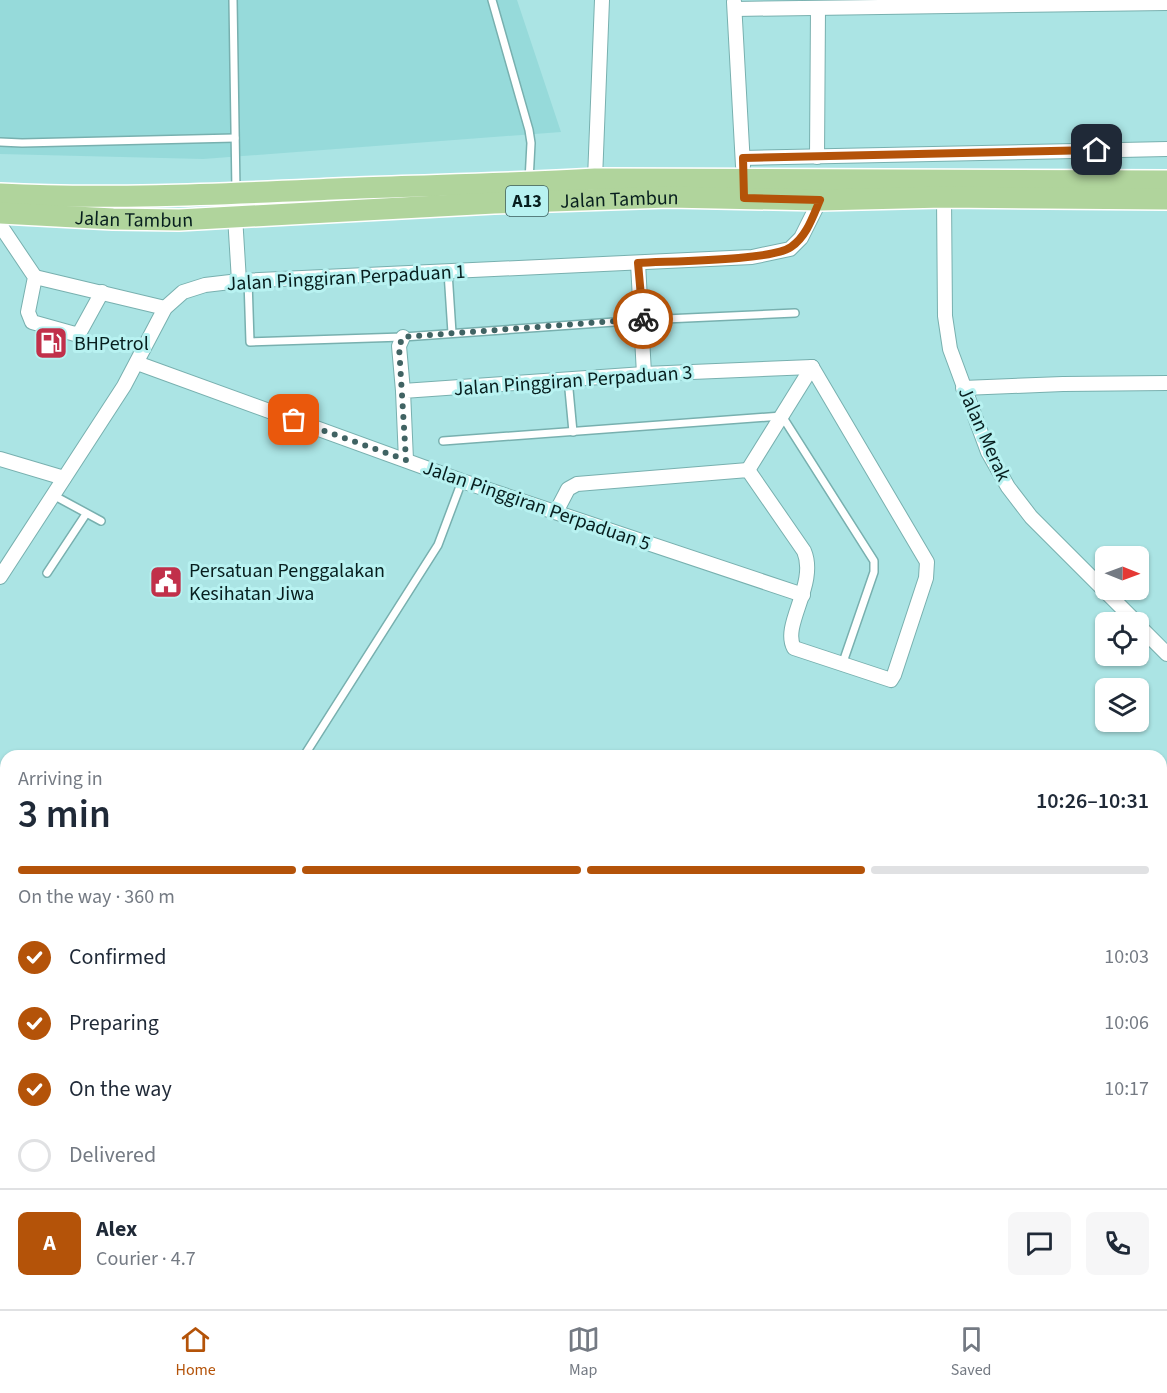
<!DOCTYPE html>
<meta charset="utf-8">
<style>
:root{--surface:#fff;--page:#f6f6f7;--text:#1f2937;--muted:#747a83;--line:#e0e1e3;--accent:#b45309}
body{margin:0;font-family:"Source Sans 3",sans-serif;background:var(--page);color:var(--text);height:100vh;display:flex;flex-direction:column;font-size:22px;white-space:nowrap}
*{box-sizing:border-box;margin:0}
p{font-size:20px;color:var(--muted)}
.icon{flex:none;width:33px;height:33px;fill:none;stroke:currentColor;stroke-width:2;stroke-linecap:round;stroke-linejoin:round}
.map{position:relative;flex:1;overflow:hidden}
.sheet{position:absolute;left:0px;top:750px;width:1167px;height:560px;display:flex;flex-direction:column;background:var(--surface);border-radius:18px 18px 0 0;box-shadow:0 2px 4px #0004}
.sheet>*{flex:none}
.needle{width:39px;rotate:91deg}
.tools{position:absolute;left:1095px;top:546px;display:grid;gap:12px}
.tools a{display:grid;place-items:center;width:54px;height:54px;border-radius:9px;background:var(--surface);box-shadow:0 2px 4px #0004;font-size:30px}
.pin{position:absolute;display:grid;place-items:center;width:51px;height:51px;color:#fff;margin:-26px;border-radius:12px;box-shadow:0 3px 9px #0006}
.courier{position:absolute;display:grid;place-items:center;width:60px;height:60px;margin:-30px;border:4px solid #b45309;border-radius:50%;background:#fff;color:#222;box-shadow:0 2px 8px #0007}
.overview em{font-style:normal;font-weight:600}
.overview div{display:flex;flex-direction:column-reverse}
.overview{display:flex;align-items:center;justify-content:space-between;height:102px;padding:0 18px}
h1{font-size:39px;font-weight:600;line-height:45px}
.bar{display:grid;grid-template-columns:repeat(4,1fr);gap:9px 6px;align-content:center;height:72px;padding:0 18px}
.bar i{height:8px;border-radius:4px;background:var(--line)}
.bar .current{background:var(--accent)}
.bar p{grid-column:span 4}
.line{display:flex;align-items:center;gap:15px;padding:0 18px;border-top:2px solid var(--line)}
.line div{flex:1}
.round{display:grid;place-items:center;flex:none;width:63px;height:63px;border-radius:9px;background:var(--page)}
ol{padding:0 18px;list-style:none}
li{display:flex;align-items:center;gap:18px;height:66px}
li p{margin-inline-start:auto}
li .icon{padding:6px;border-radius:50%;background:var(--accent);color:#fff;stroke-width:4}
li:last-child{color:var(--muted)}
li i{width:33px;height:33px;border:3px solid var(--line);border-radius:50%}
.menu{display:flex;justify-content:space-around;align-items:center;height:84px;border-top:2px solid var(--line);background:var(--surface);font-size:16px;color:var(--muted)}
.menu a{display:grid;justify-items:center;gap:3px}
.menu .current{color:var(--accent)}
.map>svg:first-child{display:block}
.built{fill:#96dada}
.forest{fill:#c886e3}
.water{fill:#75abf1;stroke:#5481b2;stroke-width:1.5}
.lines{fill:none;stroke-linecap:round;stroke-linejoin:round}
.lane-casing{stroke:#78b0af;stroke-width:10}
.street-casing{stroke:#78b0af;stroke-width:16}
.primary-casing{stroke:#fff;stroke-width:24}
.lane{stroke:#fff;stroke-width:7}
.street{stroke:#fff;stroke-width:14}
.primary{stroke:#b0d49c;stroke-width:21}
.done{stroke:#406363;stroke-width:6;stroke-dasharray:0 10.8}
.route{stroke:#b45309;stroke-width:8}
.labels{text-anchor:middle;stroke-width:6;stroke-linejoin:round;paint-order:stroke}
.shield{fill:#b8f2f1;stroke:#3c5e5d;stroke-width:1.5}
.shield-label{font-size:18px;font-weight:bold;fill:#071e1e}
.street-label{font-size:20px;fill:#071e1e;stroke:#b8f2f1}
.poi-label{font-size:20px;fill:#071e1e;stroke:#b8f2f1;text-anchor:start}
</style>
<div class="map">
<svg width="1167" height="1309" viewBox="0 0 1167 1309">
<rect width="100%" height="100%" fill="#abe4e4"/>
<g class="built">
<path d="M0,0h517l44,132 -358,27 -203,-5z"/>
<path d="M1161,816h6v493h-248l-16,-5h258z"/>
</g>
<path class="forest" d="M6,1250v54h787l17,5h-810v-56z"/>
<path class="water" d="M0,1120l6,6v98l-6,-1z"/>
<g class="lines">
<defs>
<g id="lane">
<path d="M233,0l3,191"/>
<path d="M492,0l37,130 2,13 -2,38"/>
<path d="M0,142l22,1 213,-5"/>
<path d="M448,272l4,61"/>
<path d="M248,280l2,62 153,-5 240,-17 152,-7"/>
<path d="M568,379l5,53"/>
<path d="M443,441l339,-25 92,145v11l-32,93"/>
<path d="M53,495l48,26"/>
<path d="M47,573l39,-59"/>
<path d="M304,756l134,-211 24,-64"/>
<path d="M1161,951l6,1"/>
<path d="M991,1304l36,5"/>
<path d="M1063,1309l1,-5"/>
</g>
<g id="street">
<path d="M734,2l9,164"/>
<path d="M735,9l432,-6"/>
<path d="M817,157l1,-149"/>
<path d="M743,158l424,-9"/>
<path d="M595,179l7,-179"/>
<path d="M944,197l1,119 5,33 38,103 20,35 23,30 105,105"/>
<path d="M235,216l4,65"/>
<path d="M0,225l35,52 -7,35 4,10 43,12 5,-2 22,-40"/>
<path d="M638,263l6,111"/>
<path d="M35,277l130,31"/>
<path d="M137,363l325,118 341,114"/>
<path d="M963,388l100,-4 104,-1"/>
<path d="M403,391l-4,-45 4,-9"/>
<path d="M0,459l64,19"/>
<path d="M406,460l-3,-69 241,-17 168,-7"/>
<path d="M748,470l64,-103"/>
<path d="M556,512l12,-23 9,-5 171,-14 56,81c14,33 -23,74 -10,97l97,32 3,-5 32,-97 1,-16 -115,-195"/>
<path d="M0,577l124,-191 41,-78 18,-16 22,-7 34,-4 513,-24 38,-8 11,-11 19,-38"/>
<path d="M1138,625l29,29"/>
</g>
<g id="primary">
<path d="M0,194c119,6 240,-1 359,-6 79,-3 157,-4 236,-9l572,2"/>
<path id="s1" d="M0,213l113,6 66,1 315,-17 175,-6 151,3 124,-3 223,2"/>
</g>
</defs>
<use href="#lane" class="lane-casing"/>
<use href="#street" class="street-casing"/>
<use href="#primary" class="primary-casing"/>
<use href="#lane" class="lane"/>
<use href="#street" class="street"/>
<use href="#primary" class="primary"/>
</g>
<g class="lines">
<path class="done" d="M294,420l112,40 -7,-114 4,-9 240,-18"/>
<path class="route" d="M643,319l-5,-56c29,-2 134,-2 153,-16 16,-11 22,-31 29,-47l-76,-2 -1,-40 354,-8"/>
</g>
<defs>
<symbol id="fuel-square" viewBox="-11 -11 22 22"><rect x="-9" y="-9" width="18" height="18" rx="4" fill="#c1304a" stroke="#b8f2f1"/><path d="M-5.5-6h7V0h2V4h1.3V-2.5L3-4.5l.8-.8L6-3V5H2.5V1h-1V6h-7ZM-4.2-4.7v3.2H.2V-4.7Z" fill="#fff"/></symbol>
<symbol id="civic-square" viewBox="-11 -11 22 22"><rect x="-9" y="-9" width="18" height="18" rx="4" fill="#c1304a" stroke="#b8f2f1"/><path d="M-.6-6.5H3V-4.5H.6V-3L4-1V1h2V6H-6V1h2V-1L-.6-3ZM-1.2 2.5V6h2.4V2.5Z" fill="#fff"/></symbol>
</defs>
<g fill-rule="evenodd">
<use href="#fuel-square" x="32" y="324" width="38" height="38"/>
<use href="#civic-square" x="147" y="563" width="38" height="38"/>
</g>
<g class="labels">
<rect class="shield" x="506" y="186" width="42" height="30" rx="4.5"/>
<g class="shield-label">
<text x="527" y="207">A13</text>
</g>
<g class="street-label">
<text dy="7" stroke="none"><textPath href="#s1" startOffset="620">Jalan Tambun</textPath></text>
<text dy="7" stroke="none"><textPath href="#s1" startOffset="134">Jalan Tambun</textPath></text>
<text transform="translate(346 277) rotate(-3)" y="7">Jalan Pinggiran Perpaduan 1</text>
<text transform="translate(573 380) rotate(-4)" y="7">Jalan Pinggiran Perpaduan 3</text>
<text transform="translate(985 434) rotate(66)" y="7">Jalan Merak</text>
<text transform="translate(537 505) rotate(19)" y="7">Jalan Pinggiran Perpaduan 5</text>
</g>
<g class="poi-label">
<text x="74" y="350">BHPetrol</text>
<text x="189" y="577">Persatuan Penggalakan<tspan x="189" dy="23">Kesihatan Jiwa</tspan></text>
</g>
</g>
</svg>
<div class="tools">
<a><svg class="needle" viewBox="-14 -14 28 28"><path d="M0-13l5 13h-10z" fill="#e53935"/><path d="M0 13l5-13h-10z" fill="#747a83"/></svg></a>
<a><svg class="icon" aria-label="locate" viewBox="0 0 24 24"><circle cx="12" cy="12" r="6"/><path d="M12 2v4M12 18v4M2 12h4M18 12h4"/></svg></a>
<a><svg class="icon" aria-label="layers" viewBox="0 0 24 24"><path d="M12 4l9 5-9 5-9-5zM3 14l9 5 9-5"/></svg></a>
</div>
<div class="pin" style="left:294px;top:420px;background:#ea580c"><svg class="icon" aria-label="bag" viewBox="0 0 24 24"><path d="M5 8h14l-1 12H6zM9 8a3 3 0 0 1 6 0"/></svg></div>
<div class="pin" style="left:1097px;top:150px;background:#1f2937"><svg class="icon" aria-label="home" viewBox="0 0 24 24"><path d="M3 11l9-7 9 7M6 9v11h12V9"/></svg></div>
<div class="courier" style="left:643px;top:319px"><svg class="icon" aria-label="bike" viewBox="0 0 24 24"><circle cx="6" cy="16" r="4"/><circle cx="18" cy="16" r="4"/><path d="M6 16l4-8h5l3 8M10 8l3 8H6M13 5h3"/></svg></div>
<section class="sheet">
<div class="overview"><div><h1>3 min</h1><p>Arriving in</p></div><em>10:26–10:31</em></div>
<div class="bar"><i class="current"></i><i class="current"></i><i class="current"></i><i></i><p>On the way · 360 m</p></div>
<ol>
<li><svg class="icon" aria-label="check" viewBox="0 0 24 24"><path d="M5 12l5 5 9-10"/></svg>Confirmed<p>10:03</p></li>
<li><svg class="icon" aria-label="check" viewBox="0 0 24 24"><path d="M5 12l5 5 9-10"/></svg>Preparing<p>10:06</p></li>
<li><svg class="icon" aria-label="check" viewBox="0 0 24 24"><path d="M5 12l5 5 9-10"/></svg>On the way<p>10:17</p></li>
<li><i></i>Delivered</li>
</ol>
<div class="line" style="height:108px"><b class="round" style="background:var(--accent);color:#fff">A</b><div><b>Alex</b><p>Courier · 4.7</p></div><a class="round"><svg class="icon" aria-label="chat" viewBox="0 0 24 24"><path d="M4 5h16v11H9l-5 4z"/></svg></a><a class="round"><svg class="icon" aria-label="phone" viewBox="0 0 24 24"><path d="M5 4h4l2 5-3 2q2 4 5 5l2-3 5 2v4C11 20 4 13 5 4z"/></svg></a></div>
</section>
</div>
<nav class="menu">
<a class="current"><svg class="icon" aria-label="home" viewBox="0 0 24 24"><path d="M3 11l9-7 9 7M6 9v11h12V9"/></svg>Home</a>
<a><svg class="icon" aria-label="map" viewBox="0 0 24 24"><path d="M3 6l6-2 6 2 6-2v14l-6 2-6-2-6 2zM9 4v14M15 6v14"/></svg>Map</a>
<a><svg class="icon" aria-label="saved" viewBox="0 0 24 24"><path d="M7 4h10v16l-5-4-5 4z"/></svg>Saved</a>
</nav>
